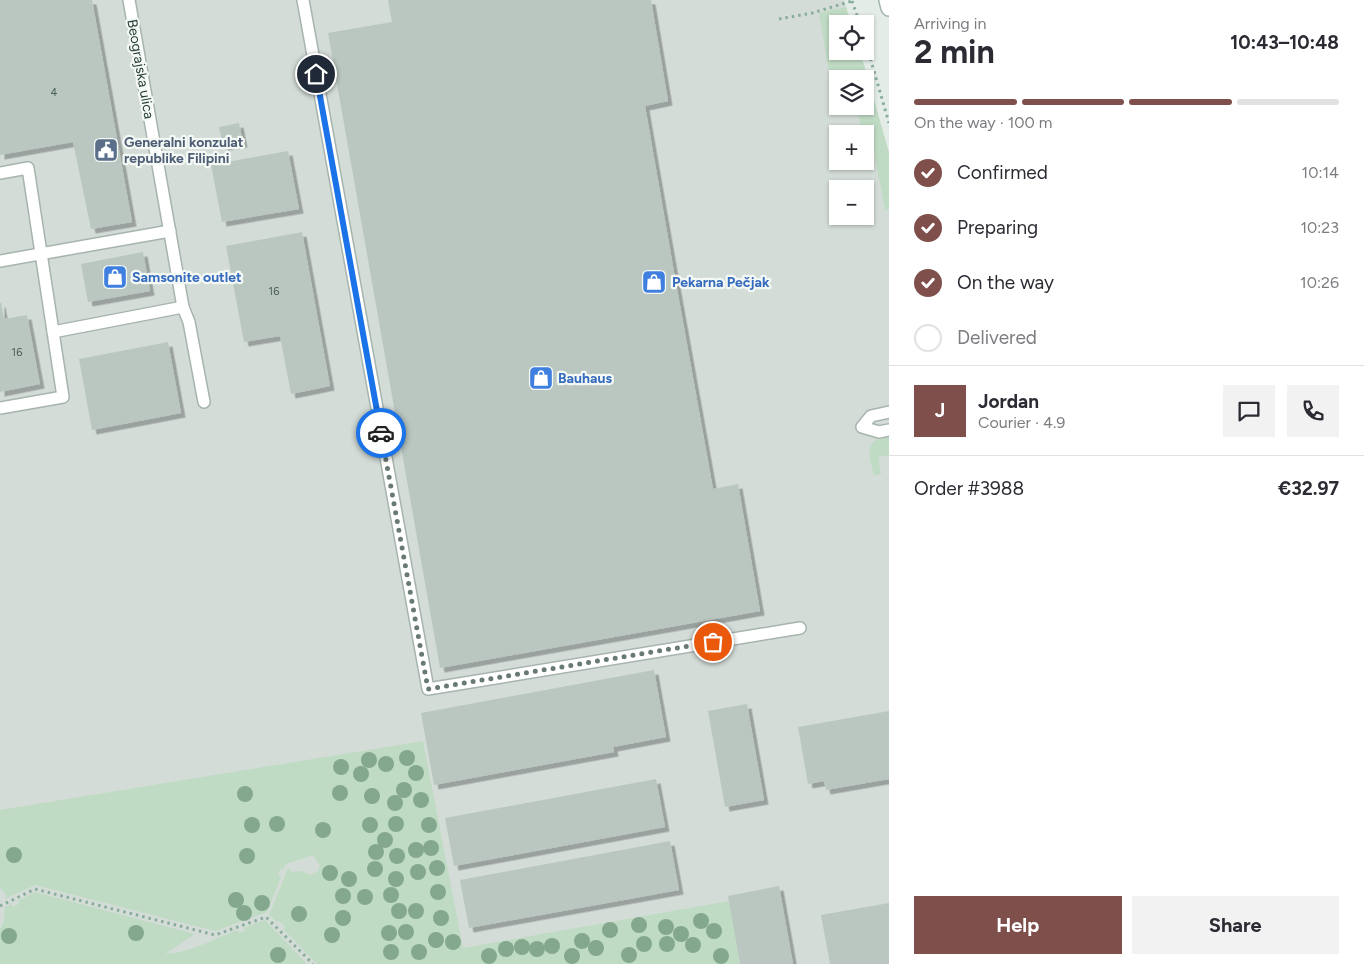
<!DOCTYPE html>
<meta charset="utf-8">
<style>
:root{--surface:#fff;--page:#f2f2f3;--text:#2b2b33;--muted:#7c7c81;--line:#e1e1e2;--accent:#7f4f4c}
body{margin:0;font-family:Figtree,sans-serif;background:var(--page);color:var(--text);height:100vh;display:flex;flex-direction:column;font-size:19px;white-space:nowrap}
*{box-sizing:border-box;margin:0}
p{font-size:16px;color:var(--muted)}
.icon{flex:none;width:28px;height:28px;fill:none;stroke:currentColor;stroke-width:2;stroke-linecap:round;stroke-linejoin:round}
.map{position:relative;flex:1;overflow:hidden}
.details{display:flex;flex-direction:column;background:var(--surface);width:475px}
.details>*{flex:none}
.fabs{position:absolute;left:829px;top:15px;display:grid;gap:10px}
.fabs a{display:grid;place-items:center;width:45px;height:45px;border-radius:0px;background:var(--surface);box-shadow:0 1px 4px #0004;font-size:25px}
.pin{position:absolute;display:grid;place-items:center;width:42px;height:42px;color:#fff;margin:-21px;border:2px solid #fff;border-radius:50%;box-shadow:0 1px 5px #0007}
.courier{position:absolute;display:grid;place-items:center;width:50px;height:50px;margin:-25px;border:4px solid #1a73e8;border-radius:50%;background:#fff;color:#222;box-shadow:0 1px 6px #0007}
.head em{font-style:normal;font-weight:700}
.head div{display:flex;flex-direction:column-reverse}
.head{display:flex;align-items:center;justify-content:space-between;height:85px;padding:0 25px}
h1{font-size:32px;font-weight:700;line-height:38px}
.bar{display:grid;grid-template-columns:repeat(4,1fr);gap:8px 5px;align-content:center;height:60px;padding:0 25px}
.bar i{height:6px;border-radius:4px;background:var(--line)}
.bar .selected{background:var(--accent)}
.bar p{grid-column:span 4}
.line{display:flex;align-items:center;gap:12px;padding:0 25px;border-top:1px solid var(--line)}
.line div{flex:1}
.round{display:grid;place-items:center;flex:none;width:52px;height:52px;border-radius:0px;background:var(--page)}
ol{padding:0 25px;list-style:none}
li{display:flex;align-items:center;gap:15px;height:55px}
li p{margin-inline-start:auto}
li .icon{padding:5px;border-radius:50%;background:var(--accent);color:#fff;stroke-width:4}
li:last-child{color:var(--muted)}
li i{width:28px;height:28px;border:2px solid var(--line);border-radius:50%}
.cta{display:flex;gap:10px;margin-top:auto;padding:10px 25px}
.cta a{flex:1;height:58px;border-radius:0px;background:var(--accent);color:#fff;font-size:20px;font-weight:700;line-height:58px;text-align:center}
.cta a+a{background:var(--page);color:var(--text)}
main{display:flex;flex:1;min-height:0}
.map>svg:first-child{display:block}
.built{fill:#d3dcd7;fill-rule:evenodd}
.green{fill:#c0dbc4}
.building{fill:#bac7c1;filter:url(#shadow)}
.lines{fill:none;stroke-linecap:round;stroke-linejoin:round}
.lane-casing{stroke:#a7b4ae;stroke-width:14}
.secondary-casing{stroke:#a4b7ae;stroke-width:18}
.path{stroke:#88ad9d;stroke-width:3;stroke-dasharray:2.5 4;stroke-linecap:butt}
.lane{stroke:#fff;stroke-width:11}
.secondary{stroke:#fff;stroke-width:15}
.tree{fill:#83a88e}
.done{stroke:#687a73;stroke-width:5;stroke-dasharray:0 9}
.route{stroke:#1a73e8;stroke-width:6}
.labels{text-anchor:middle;stroke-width:4.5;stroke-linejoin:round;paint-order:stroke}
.number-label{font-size:11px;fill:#4a6057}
.street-label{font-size:14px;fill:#253d34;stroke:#f5f9f6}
.service-label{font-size:14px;font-weight:bold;fill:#4e5e75;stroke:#f5f9f6;text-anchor:start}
.shop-label{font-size:14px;font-weight:bold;fill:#366cbe;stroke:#f5f9f6;text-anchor:start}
</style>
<main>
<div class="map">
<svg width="889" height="964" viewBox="0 0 889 964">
<defs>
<filter id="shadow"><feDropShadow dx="4.5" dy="4.5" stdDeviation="0" flood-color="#0004"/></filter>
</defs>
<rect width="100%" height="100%" fill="#e4ece8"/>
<path class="built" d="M0,0h844l7,24h-13v27h22l29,102v811h-889zM838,79h27v27h-27zM838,134h27v27h-27zM838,189h27v27h-27z"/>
<g class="green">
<path d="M846,7l5,17h-13v27h22l29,102v56l-4,1 -11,-58 -9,1v-19h-3l-5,-28h8v-27h-27l-1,15 -4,1 -14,-82z"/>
<path d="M889,437v18l-11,2 3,17 -7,2c-2,-11 -10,-29 2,-36 4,-2 9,-2 13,-3z"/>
<path d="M423,741l40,207 266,-47 11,63h-423l-34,-35 2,-3 -6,-5 -2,1 -8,-7 19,-47 4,4 10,-1 9,4 7,-4 2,-5 -7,-11 -27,9 -2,5h-4l-2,6 3,2 -14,35 -52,19 -180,-46 -30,14 1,-5 -6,-6v-78z"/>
<path d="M35,892l160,42 -30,20c25,-1 49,-15 72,-24l2,3 6,-2 -1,-3 21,-8 42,44h-307v-35l4,-8 1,-14 6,-3 2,3 6,-3 -1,-3z"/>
</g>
<g class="building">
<path d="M0,0h92l40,222 -41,7 -18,-87 -73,13z"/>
<path d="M388,0h263l17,101 -23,5 29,166 39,217 25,-5 22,127 -320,57 -112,-635 64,-11z"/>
<path d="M239,123l4,20 -20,3 -4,-19z"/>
<path d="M288,151l11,58 -77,13 -11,-57z"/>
<path d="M302,232l28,154 -39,8 -11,-58 -36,6 -18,-96z"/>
<path d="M143,252l7,39 -62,11 -7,-38z"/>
<path d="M0,303h1l3,16 23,-4 13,69 -40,8z"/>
<path d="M168,342l13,71 -89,17 -13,-71z"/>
<path d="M654,670l12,67 -53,10 1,5 -180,33 -13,-72z"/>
<path d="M747,704l17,96 -39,7 -17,-96z"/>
<path d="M889,711v68l-63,11 -2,-9 -16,3 -10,-57z"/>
<path d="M656,779l9,48 -211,39 -9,-48z"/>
<path d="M670,841l9,49 -210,38 -9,-48z"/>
<path d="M779,886l14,78h-53l-12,-68z"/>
<path d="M889,903v61h-59l-9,-49z"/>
</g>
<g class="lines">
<defs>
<g id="lane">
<path d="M129,0l54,307 6,15 15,80"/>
<path d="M303,0l125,689 372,-61"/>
<path d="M0,173l28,-5 35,229 -63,11"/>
<path d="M0,261l170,-30"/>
<path d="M53,332l130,-25"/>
<path d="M889,412l-18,4 -9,11 17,5 10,-2"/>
</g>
<path id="secondary" d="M887,0l2,8"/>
</defs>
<use href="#lane" class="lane-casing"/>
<use href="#secondary" class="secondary-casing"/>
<g class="path">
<path d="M852,1l8,23"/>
<path d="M779,19l33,-6 40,-12"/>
<path d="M865,40l24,83"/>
<path d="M0,906l35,-17 180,46 51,-18 47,47"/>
</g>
<use href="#lane" class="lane"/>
<use href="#secondary" class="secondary"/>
</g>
<g class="tree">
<circle cx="407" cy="758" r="8"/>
<circle cx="369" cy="760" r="8"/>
<circle cx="386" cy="764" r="8"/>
<circle cx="341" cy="767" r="8"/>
<circle cx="416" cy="773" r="8"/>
<circle cx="361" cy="774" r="8"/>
<circle cx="404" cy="790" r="8"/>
<circle cx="340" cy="793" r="8"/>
<circle cx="245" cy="794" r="8"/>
<circle cx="372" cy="796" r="8"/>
<circle cx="421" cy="800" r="8"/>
<circle cx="395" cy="803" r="8"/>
<circle cx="277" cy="824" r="8"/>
<circle cx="396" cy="824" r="8"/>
<circle cx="252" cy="825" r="8"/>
<circle cx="370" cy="825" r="8"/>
<circle cx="429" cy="825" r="8"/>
<circle cx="323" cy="830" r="8"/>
<circle cx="385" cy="840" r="8"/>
<circle cx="431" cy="848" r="8"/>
<circle cx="416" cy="850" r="8"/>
<circle cx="376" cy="852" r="8"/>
<circle cx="14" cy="855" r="8"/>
<circle cx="247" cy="856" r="8"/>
<circle cx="397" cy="856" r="8"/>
<circle cx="437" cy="868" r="8"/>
<circle cx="375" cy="869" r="8"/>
<circle cx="418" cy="872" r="8"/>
<circle cx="330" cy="873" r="8"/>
<circle cx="349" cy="879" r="8"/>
<circle cx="396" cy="879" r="8"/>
<circle cx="438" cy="892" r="8"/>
<circle cx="391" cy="895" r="8"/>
<circle cx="343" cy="896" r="8"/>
<circle cx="365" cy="897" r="8"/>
<circle cx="236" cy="900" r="8"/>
<circle cx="262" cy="903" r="8"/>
<circle cx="399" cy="911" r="8"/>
<circle cx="416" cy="911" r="8"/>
<circle cx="244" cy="913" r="8"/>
<circle cx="299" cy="914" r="8"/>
<circle cx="343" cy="918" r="8"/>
<circle cx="441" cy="918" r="8"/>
<circle cx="701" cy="921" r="8"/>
<circle cx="639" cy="925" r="8"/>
<circle cx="666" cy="927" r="8"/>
<circle cx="610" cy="930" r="8"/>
<circle cx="714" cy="931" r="8"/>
<circle cx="406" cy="932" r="8"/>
<circle cx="136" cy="933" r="8"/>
<circle cx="389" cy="933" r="8"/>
<circle cx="681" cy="934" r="8"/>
<circle cx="332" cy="935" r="8"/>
<circle cx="9" cy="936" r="8"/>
<circle cx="436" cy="940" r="8"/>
<circle cx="582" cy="941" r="8"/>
<circle cx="453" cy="942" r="8"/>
<circle cx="644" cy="944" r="8"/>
<circle cx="667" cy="944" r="8"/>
<circle cx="693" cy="945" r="8"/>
<circle cx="552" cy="946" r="8"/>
<circle cx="522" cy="947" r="8"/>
<circle cx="596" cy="948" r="8"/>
<circle cx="506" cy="949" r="8"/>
<circle cx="537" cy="949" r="8"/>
<circle cx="391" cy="952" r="8"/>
<circle cx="419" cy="952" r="8"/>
<circle cx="278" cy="955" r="8"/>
<circle cx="629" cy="955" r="8"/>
<circle cx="489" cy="956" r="8"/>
<circle cx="572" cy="956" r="8"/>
<circle cx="721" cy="956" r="8"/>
</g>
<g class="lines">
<path class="done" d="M381,433l47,256 285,-47"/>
<path class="route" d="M316,74l65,359"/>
</g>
<defs>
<symbol id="civic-square" viewBox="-11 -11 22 22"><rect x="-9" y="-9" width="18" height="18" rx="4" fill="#5c6f8a" stroke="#f5f9f6"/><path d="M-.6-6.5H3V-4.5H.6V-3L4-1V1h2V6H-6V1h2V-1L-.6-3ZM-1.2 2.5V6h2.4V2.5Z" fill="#fff"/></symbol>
<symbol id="shop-square" viewBox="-11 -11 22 22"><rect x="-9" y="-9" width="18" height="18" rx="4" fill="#3f7fe0" stroke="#f5f9f6"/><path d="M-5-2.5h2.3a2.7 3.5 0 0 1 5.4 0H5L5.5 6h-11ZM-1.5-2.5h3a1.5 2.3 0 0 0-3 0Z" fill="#fff"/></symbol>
</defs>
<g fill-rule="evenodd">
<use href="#civic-square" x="92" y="136" width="28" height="28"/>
<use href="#shop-square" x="101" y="263" width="28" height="28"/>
<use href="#shop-square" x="640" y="268" width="28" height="28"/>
<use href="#shop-square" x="527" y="364" width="28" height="28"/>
</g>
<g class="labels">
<g class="number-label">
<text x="54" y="96">4</text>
<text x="274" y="295">16</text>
<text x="17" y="356">16</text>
</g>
<g class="street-label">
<text transform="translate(141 69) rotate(80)" y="5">Beograjska ulica</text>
</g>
<g class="service-label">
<text x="124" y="147">Generalni konzulat<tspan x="124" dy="16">republike Filipini</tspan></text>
</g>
<g class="shop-label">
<text x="132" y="282">Samsonite outlet</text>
<text x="672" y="287">Pekarna Pečjak</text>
<text x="558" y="383">Bauhaus</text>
</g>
</g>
</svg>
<div class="fabs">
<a><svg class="icon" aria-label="locate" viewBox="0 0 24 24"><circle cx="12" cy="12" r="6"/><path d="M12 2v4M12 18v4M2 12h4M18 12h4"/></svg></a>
<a><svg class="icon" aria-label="layers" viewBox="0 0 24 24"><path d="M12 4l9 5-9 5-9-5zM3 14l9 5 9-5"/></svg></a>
<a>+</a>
<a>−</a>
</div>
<div class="pin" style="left:713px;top:642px;background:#ea580c"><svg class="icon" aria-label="bag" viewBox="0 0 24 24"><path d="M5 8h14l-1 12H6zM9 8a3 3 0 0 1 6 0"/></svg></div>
<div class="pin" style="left:316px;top:74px;background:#1f2937"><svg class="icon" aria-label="home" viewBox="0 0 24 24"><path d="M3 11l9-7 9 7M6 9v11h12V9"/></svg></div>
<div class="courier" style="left:381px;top:433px"><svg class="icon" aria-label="car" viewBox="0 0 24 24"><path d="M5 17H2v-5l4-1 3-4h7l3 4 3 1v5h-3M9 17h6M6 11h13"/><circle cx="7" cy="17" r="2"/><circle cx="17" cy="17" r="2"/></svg></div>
</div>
<section class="details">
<div class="head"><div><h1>2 min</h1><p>Arriving in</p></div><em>10:43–10:48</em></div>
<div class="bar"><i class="selected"></i><i class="selected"></i><i class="selected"></i><i></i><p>On the way · 100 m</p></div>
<ol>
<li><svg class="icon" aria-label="check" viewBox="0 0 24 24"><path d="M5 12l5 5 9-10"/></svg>Confirmed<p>10:14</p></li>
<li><svg class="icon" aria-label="check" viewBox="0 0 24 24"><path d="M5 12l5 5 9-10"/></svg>Preparing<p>10:23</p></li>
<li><svg class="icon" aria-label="check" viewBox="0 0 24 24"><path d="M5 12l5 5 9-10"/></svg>On the way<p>10:26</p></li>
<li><i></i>Delivered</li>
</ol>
<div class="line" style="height:90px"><b class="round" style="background:var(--accent);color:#fff">J</b><div><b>Jordan</b><p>Courier · 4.9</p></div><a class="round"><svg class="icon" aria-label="chat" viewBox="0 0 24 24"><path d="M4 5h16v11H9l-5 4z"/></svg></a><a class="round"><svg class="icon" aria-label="phone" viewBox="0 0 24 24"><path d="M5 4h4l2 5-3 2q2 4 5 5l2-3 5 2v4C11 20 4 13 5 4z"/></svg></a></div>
<div class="line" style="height:65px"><div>Order #3988</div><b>€32.97</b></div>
<div class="cta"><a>Help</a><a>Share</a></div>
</section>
</main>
